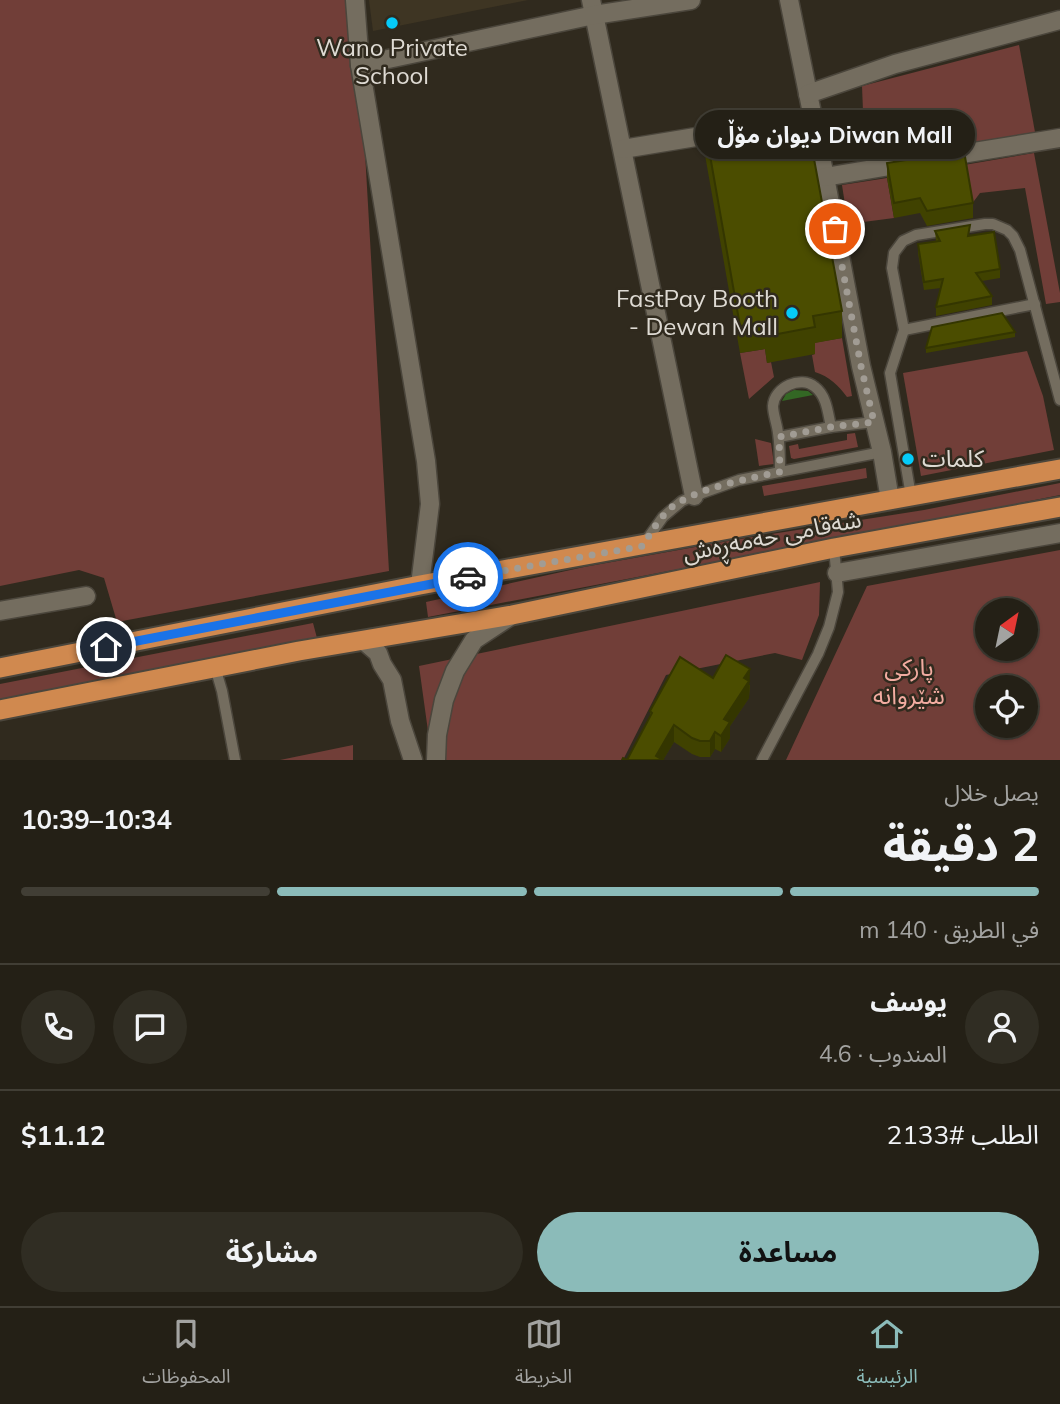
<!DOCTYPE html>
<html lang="ar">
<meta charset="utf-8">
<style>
:root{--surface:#242016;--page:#302d23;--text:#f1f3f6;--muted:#a3a3a1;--line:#413e35;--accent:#8bbbb9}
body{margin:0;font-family:Mulish,"Noto Sans Arabic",sans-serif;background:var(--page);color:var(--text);direction:rtl;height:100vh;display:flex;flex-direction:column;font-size:26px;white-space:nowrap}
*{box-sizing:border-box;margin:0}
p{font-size:23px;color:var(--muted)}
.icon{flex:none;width:38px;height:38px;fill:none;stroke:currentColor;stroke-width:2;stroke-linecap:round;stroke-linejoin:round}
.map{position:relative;height:760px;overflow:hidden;direction:ltr}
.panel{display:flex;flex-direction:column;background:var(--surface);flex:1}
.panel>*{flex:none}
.needle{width:46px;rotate:33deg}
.tools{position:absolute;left:975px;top:598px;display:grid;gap:14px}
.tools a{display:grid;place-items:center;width:63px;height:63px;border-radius:50%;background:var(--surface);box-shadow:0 2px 5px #0004,0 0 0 2px var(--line);font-size:35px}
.pin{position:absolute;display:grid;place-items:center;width:60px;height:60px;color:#fff;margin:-30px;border:4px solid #fff;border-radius:50%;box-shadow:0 2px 7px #0007}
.courier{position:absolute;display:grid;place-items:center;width:70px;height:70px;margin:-35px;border:5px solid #1a73e8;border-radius:50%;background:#fff;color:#222;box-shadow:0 2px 9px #0007}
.bubble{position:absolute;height:49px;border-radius:24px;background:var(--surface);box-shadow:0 2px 5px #0004,0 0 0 2px var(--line);font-size:23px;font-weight:700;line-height:49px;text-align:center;direction:rtl}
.overview em{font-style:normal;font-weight:700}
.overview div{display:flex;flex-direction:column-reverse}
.overview{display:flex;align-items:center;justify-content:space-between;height:119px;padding:0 21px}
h1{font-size:46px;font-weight:700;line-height:52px}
.bar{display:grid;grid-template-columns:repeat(4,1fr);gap:10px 7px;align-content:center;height:84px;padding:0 21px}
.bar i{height:9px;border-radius:5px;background:var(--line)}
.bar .current{background:var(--accent)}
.bar p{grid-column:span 4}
.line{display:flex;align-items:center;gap:18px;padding:0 21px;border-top:2px solid var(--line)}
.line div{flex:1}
.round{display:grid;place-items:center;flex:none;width:74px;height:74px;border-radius:37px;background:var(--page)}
.primary-button{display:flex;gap:14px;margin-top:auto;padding:14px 21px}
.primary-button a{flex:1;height:80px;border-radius:42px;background:var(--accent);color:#111;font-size:28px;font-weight:700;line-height:80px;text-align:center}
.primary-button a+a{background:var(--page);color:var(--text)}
.menu{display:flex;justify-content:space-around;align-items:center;height:98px;border-top:2px solid var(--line);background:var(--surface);font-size:19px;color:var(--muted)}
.menu a{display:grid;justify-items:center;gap:4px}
.menu .current{color:var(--accent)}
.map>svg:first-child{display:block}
.built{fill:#3e3523}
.green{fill:#713e38;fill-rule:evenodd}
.water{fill:#336724}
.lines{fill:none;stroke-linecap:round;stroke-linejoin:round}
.service-casing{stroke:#4b463c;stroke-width:13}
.minor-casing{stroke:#4b463c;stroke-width:21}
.tertiary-casing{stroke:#4b463c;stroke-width:21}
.trunk-casing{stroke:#4b463c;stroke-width:23}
.service{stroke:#746d5f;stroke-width:10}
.minor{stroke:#746d5f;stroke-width:18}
.tertiary{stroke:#746d5f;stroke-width:18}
.trunk{stroke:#d0894f;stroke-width:19}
.wall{fill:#404200}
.shaded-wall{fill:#343600}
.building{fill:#4b4d00;stroke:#343600;stroke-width:2}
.done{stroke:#a19c94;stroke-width:7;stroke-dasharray:0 12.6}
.route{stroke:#1a73e8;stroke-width:9}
.poi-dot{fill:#05cbf9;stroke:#302a1e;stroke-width:2.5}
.labels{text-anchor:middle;stroke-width:5;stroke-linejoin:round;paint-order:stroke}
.poi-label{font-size:24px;fill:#dedad3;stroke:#302a1e}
.street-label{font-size:24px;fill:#dedad3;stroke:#302a1e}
.park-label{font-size:24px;fill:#f3aca1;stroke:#302a1e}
</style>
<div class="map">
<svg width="1060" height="760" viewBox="0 0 1060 760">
<rect width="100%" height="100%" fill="#302a1e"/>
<path class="built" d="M369,0h159l-155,31z"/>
<g class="green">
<path d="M0,0h355l5,65 29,506 -272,51 -13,-44 -25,-8 -79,16z"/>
<path d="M1019,45l16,87 -170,29 -3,-75z"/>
<path d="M1034,153l26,140v9l-14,2 -21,-116 -45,5 -9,12 -7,-40z"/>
<path d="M887,178l7,40 -46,6 -6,-39z"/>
<path d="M842,338l10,58 -5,1c-9,-12 -17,-20 -32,-25l-3,-17 3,-1 -2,-11z"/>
<path d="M765,349l2,14 4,-1 3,15 -25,22 -9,-46z"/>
<path d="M1027,351l16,45 11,54 -133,26 -18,-103z"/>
<path d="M855,433l3,14 -64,12 -3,-1 -2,-12 9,-2 1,5 48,-9v-6z"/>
<path d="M755,439l16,4 3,21 -15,2z"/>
<path d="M866,468l1,10 -103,18 -2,-10z"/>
<path d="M1060,483v12l-140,28 -492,94 -2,-15 158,-35 150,-27 190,-30z"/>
<path d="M1060,550v210h-274l81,-174zM987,611h39v38h-39zM987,688h39v38h-39z"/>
<path d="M820,582l-1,33 -17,45 -27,-7 -109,22 -43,85h-191l-13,-94z"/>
<path d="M313,623l4,15 -317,63v-17z"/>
<path d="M353,745v15h-73z"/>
</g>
<path class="water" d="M794,390l14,1 5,4 -31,6 4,-7z"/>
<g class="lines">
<defs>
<g id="service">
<path d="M904,330l131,-26"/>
<path d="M779,437l52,-10 43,-5"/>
<path d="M780,472c0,-13 0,-26 -2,-39 -1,-9 -5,-19 -5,-27 1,-19 28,-31 42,-19 12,9 13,27 16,40"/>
<path d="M911,496l-21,-123 14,-43 -12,-62 2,-15 9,-12 13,-6 69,-11h8l14,6 6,6 7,14 40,150"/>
<path d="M643,545l20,-28 19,-16 12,-5 45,-16 143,-28"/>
<path d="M215,667l7,24 13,69"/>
<path d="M762,760l56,-106 11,-27 9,-35 -4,-44"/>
</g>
<g id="minor">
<path d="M355,0l5,65 66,396 4,43 -10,81"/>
<path d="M591,0l103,496"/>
<path d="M789,0l36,177 36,189 21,86 8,48"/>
<path d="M360,65l234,-50 97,-15"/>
<path d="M808,94l87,-30 165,-44"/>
<path d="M623,149l103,-17"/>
<path d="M943,157l117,-19"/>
<path d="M825,177l83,-14"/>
<path d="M837,573l223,-40"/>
<path d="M0,611l86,-15"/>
</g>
<g id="tertiary">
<path d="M364,641l14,12 4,11 10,16 8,41 13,39"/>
<path d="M436,760l1,-25 7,-35 11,-29 19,-31 38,-25"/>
</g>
<g id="trunk">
<path d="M0,668l420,-83 640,-116"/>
<path d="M0,710l299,-59 213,-36 322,-67 226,-41"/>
</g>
</defs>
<use href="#service" class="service-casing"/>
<use href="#minor" class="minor-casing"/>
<use href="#tertiary" class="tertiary-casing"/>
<use href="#trunk" class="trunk-casing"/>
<use href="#service" class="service"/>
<use href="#minor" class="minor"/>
<use href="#tertiary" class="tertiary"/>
<use href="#trunk" class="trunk"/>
</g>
<g class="wall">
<path d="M705,127l137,184v27l-27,5v11l-48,9 -2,-14 -25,4 -35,-198z"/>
<path d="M887,163l86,40v15l-46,8 -7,-13 -26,5 -7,-40z"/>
<path d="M935,231l35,5 30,33v9l-18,3 10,15v9l-56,11v-9l5,-19 -17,2 -6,-37v-9l18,-3z"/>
<path d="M1015,332v5l-89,16v-5z"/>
<path d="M713,678l37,7 -1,13 -19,28v12l-9,14 -6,-3 -5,8h-10l-8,-3 -18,-12 -11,18h-36l23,-42v-7z"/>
</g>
<g class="shaded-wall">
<path d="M750,669l-1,29 -19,28v12l-9,14v-16l3,-17z"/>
<path d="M674,725v17l-11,18 -7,-4z"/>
<path d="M715,732v17l-5,8v-16z"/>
</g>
<g class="building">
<path d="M805,110l37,201 -29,5 2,11 -48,9 -2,-14 -25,4 -35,-199z"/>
<path d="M964,151l9,52 -46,8 -7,-13 -26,5 -7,-40z"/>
<path d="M970,225l-2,11 26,-4 6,37 -24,4 16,23 -56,11 7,-28 -19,3 -6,-38 22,-3 -5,-10z"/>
<path d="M1002,313l13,19 -89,16 6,-21z"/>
<path d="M726,655l24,14 -6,9 5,3 -25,38 6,3 -9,14 -6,-4 -5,9h-10l-8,-3 -18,-13 -18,31 7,4h-41l1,-2 4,2 25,-47 -2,-2 30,-54 33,21z"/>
</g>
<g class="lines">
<path class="done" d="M468,577l175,-31c8,-14 17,-29 29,-39 25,-19 78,-29 108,-35l-1,-35 52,-10 43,-5 -13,-56 -26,-137"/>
<path class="route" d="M106,647l362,-70"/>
</g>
<g class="poi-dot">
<circle cx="392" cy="23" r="7"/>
<circle cx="792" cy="313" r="7"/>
<circle cx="908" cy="459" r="7"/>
</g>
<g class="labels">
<g class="poi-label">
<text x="392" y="56">Wano Private<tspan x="392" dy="28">School</tspan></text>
<text x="778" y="307" text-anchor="end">FastPay Booth<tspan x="778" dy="28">- Dewan Mall</tspan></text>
<text x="922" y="467" text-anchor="start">كلمات</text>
</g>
<g class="street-label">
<text transform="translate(772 536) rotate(-11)" y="8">شەقامی حەمەڕەش</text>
</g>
<g class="park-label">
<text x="909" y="676">پارکی<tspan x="909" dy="28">شێروانە</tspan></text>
</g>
</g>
</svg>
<div class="tools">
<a><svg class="needle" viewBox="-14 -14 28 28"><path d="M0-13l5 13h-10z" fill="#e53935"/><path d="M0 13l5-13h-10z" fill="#a3a3a1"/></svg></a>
<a><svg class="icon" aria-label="locate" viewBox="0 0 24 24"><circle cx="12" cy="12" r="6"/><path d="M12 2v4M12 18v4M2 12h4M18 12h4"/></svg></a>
</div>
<div class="pin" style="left:835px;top:229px;background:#ea580c"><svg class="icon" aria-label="bag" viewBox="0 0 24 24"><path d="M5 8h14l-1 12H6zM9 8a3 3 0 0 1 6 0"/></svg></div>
<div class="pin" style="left:106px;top:647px;background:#1f2937"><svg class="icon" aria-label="home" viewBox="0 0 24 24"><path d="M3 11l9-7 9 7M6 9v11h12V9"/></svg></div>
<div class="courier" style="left:468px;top:577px"><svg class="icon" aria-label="car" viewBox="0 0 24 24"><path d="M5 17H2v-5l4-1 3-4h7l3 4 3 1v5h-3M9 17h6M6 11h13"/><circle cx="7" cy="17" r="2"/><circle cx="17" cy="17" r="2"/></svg></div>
<div class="bubble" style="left:695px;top:110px;width:280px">Diwan Mall دیوان مۆڵ</div>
</div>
<section class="panel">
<div class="overview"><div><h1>2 دقيقة</h1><p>يصل خلال</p></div><em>10:34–10:39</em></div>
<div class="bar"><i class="current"></i><i class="current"></i><i class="current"></i><i></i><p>في الطريق · 140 m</p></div>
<div class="line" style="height:126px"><a class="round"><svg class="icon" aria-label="person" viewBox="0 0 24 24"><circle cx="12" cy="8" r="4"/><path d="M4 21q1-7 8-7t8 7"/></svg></a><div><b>يوسف</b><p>المندوب · 4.6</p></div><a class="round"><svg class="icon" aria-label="chat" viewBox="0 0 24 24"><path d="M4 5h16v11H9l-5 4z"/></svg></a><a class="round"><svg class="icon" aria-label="phone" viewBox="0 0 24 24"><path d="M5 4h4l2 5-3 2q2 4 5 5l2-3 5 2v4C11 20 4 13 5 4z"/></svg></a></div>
<div class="line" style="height:91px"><div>الطلب #2133</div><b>$11.12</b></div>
<div class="primary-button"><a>مساعدة</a><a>مشاركة</a></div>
</section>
<nav class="menu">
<a class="current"><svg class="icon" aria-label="home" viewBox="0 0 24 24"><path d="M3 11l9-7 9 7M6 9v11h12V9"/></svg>الرئيسية</a>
<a><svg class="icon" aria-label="map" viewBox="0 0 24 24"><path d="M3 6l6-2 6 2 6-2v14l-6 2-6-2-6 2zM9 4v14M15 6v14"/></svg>الخريطة</a>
<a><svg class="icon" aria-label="saved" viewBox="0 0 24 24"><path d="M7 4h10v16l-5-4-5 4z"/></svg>المحفوظات</a>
</nav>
